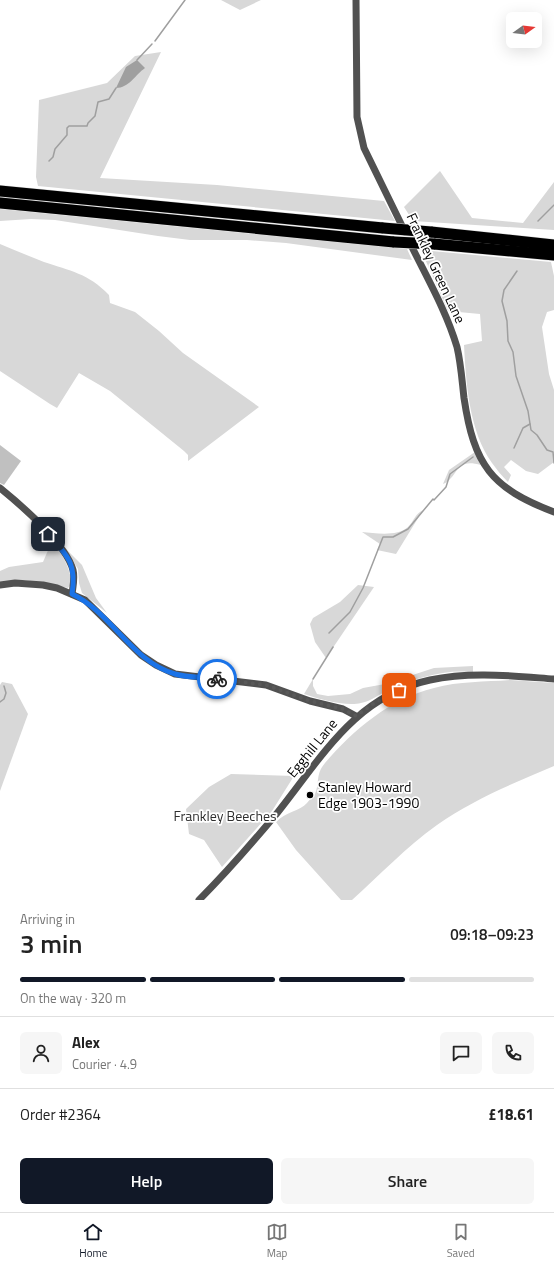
<!DOCTYPE html>
<meta charset="utf-8">
<style>
:root{--surface:#fff;--page:#f6f6f6;--text:#222;--muted:#767676;--line:#e0e0e0;--accent:#111827}
body{margin:0;font-family:"Titillium Web",sans-serif;background:var(--page);color:var(--text);height:100vh;display:flex;flex-direction:column;font-size:15px;white-space:nowrap}
*{box-sizing:border-box;margin:0}
p{font-size:13px;color:var(--muted)}
.icon{flex:none;width:22px;height:22px;fill:none;stroke:currentColor;stroke-width:2;stroke-linecap:round;stroke-linejoin:round}
.map{position:relative;height:900px;overflow:hidden}
.sheet{display:flex;flex-direction:column;background:var(--surface);flex:1}
.sheet>*{flex:none}
.needle{width:26px;rotate:75deg}
.fabs{position:absolute;left:506px;top:12px;display:grid;gap:8px}
.fabs a{display:grid;place-items:center;width:36px;height:36px;border-radius:6px;background:var(--surface);box-shadow:0 4px 16px #0002;font-size:20px}
.pin{position:absolute;display:grid;place-items:center;width:34px;height:34px;color:#fff;margin:-17px;border-radius:8px;box-shadow:0 2px 6px #0006}
.courier{position:absolute;display:grid;place-items:center;width:40px;height:40px;margin:-20px;border:3px solid #1a73e8;border-radius:50%;background:#fff;color:#222;box-shadow:0 1px 5px #0007}
.headline em{font-style:normal;font-weight:600}
.headline div{display:flex;flex-direction:column-reverse}
.headline{display:flex;align-items:center;justify-content:space-between;height:68px;padding:0 20px}
h1{font-size:26px;font-weight:600;line-height:30px}
.bar{display:grid;grid-template-columns:repeat(4,1fr);gap:6px 4px;align-content:center;height:48px;padding:0 20px}
.bar i{height:5px;border-radius:3px;background:var(--line)}
.bar .active{background:var(--accent)}
.bar p{grid-column:span 4}
.line{display:flex;align-items:center;gap:10px;padding:0 20px;border-top:1px solid var(--line)}
.line div{flex:1}
.round{display:grid;place-items:center;flex:none;width:42px;height:42px;border-radius:6px;background:var(--page)}
.button{display:flex;gap:8px;margin-top:auto;padding:8px 20px}
.button a{flex:1;height:46px;border-radius:6px;background:var(--accent);color:#fff;font-size:16px;font-weight:600;line-height:46px;text-align:center}
.button a+a{background:var(--page);color:var(--text)}
.tabs{display:flex;justify-content:space-around;align-items:center;height:56px;border-top:1px solid var(--line);background:var(--surface);font-size:11px;color:var(--muted)}
.tabs a{display:grid;justify-items:center;gap:2px}
.tabs .active{color:var(--accent)}
.map>svg:first-child{display:block}
.green{fill:#d8d8d8}
.water{fill:#9f9f9f}
.lines{fill:none;stroke-linecap:round;stroke-linejoin:round}
.stream{stroke:#9f9f9f;stroke-width:1.5}
.building{fill:#c0c0c0}
.highway-casing{stroke:#dbdbdb;stroke-width:12}
.minor{stroke:#515151;stroke-width:7}
.highway{stroke:#000;stroke-width:11}
.highway-bridge-casing{stroke:#dbdbdb;stroke-width:12;stroke-linecap:butt}
.highway-bridge{stroke:#000;stroke-width:11}
.done{stroke:#595959;stroke-width:4;stroke-dasharray:0 7.2}
.route{stroke:#1a73e8;stroke-width:5}
.poi-dot{fill:#000;stroke:#fff;stroke-width:1.5}
.labels{text-anchor:middle;stroke-width:3.5;stroke-linejoin:round;paint-order:stroke}
.street-label{font-size:14px;fill:#000;stroke:#fff}
.poi-label{font-size:14px;fill:#000;stroke:#fff;text-anchor:start}
.park-label{font-size:14px;fill:#2f2f2f;stroke:#fff}
</style>
<div class="map">
<svg width="554" height="900" viewBox="0 0 554 900">
<rect width="100%" height="100%" fill="#fff"/>
<g class="green">
<path d="M221,0h40l-21,10z"/>
<path d="M161,52l-61,126 117,7 167,16 11,20 -357,-35 -2,-9 3,-77 68,-17 28,-27z"/>
<path d="M440,171l32,47 51,5 31,-41v48l-141,-9 -9,-14z"/>
<path d="M0,209l407,40 5,11 -126,-17 -39,-3h-57l-32,-4 -103,-16 -24,-1 -31,2z"/>
<path d="M0,244c14,6 29,12 44,18 26,9 44,11 65,33l1,8 25,9 24,19 24,22 76,54 -71,54v-6l-4,-4 -74,-60 -31,-18 -22,35 -7,-4 -50,-33z"/>
<path d="M421,250l130,12 3,14v34l-7,2 -5,15 7,47 5,16v72l-16,12 -12,-3 -15,-11 -7,7 7,8 -3,7c-6,-6 -11,-12 -16,-19 -23,-32 -26,-80 -28,-118l18,-4 -2,-27 -32,-3z"/>
<path d="M475,452l6,13c-27,-8 -22,12 -38,19l6,-14z"/>
<path d="M423,510l-27,44 -19,-4 3,-6 -18,-12c13,1 35,5 46,-5 6,-6 7,-13 15,-17z"/>
<path d="M47,537c15,16 21,25 25,46l-4,5 -43,-8 -25,2v-11l9,-4 34,-5 6,-14z"/>
<path d="M65,548l17,17 14,33 11,15 -25,-20 -3,-10 -1,-14z"/>
<path d="M358,585l16,2 -48,71 -11,-16 -5,-18 3,-6 27,-16z"/>
<path d="M473,666v6c-29,-3 -58,6 -84,18 -10,4 -17,11 -28,13 -14,4 -43,-4 -57,-9l9,-15v7l4,8 11,2 22,-2 13,-6 22,-4 49,-16z"/>
<path d="M510,680l44,3v83c-40,17 -82,34 -117,59 -31,22 -57,50 -85,75h-11l-45,-50 -20,-28c9,-10 24,-11 31,-19 2,-3 6,-6 8,-9 5,-11 0,-19 10,-31 29,-34 65,-64 109,-75 25,-7 51,-6 76,-8z"/>
<path d="M2,682l10,2 16,30 -28,77v-106z"/>
<path d="M231,774l63,2 -22,35 -50,56 -18,-27 -15,-6 -3,-25 23,-22z"/>
</g>
<path class="water" d="M137,60l8,8c-10,7 -16,20 -29,20l10,-21z"/>
<g class="lines">
<g class="stream">
<path d="M155,41l30,-41"/>
<path d="M137,60l15,-16"/>
<path d="M49,161l4,-4 2,-8 12,-14v-7l2,-2h18l1,-3 7,-7 3,-14 11,-3 7,-11"/>
<path d="M538,221l16,-16"/>
<path d="M517,271l-13,19 -2,11 5,20 1,20 5,11 3,24 12,35 3,19 6,5 10,15 6,2 1,11"/>
<path d="M514,448l9,-20 7,-4"/>
<path d="M329,633l21,-21 13,-24 20,-51h10l15,-8 25,-30 1,1 12,-13 4,-13 23,-17"/>
<path d="M313,679l20,-32"/>
<path d="M0,702l4,-3 2,-6 -2,-7"/>
</g>
</g>
<path class="building" d="M0,445l21,16 -17,24 -4,-2z"/>
<g class="lines">
<defs>
<g id="highway">
<path d="M0,191l383,37"/>
<path d="M0,203l394,39"/>
<path d="M431,232l123,13"/>
<path d="M434,244l120,11"/>
</g>
</defs>
<use href="#highway" class="highway-casing"/>
<g class="minor">
<path d="M356,0l1,117 7,31 41,84"/>
<path d="M409,241c17,35 37,69 48,106 4,17 5,34 7,51 10,67 27,90 90,114"/>
<path d="M0,488c21,17 66,56 73,82 2,8 0,16 -1,24"/>
<path d="M0,585l15,-2 28,2 14,3 28,12 56,55 15,10 19,9 91,11 44,16 33,8 13,7"/>
<path d="M199,900c28,-28 54,-58 79,-88 44,-55 77,-116 152,-132 40,-9 83,-4 124,-1"/>
</g>
<use href="#highway" class="highway"/>
<defs>
<g id="highway-bridge">
<path d="M383,228l48,4"/>
<path d="M394,242l40,2"/>
</g>
</defs>
<use href="#highway-bridge" class="highway-bridge-casing"/>
<use href="#highway-bridge" class="highway-bridge"/>
</g>
<g class="lines">
<path class="done" d="M217,679l49,6 44,16 33,8 13,7 17,-12 26,-14"/>
<path class="route" d="M48,534c19,21 29,29 24,60 40,19 59,67 103,80 13,4 29,3 42,5"/>
</g>
<circle class="poi-dot" cx="310" cy="795" r="4"/>
<g class="labels">
<g class="street-label">
<text transform="translate(436 268) rotate(65)" y="5">Frankley Green Lane</text>
<text transform="translate(312 748) rotate(-51)" y="5">Egghill Lane</text>
</g>
<g class="poi-label">
<text x="318" y="792">Stanley Howard<tspan x="318" dy="16">Edge 1903-1990</tspan></text>
</g>
<g class="park-label">
<text x="225" y="821">Frankley Beeches</text>
</g>
</g>
</svg>
<div class="fabs">
<a><svg class="needle" viewBox="-14 -14 28 28"><path d="M0-13l5 13h-10z" fill="#e53935"/><path d="M0 13l5-13h-10z" fill="#767676"/></svg></a>
</div>
<div class="pin" style="left:399px;top:690px;background:#ea580c"><svg class="icon" aria-label="bag" viewBox="0 0 24 24"><path d="M5 8h14l-1 12H6zM9 8a3 3 0 0 1 6 0"/></svg></div>
<div class="pin" style="left:48px;top:534px;background:#1f2937"><svg class="icon" aria-label="home" viewBox="0 0 24 24"><path d="M3 11l9-7 9 7M6 9v11h12V9"/></svg></div>
<div class="courier" style="left:217px;top:679px"><svg class="icon" aria-label="bike" viewBox="0 0 24 24"><circle cx="6" cy="16" r="4"/><circle cx="18" cy="16" r="4"/><path d="M6 16l4-8h5l3 8M10 8l3 8H6M13 5h3"/></svg></div>
</div>
<section class="sheet">
<div class="headline"><div><h1>3 min</h1><p>Arriving in</p></div><em>09:18–09:23</em></div>
<div class="bar"><i class="active"></i><i class="active"></i><i class="active"></i><i></i><p>On the way · 320 m</p></div>
<div class="line" style="height:72px"><a class="round"><svg class="icon" aria-label="person" viewBox="0 0 24 24"><circle cx="12" cy="8" r="4"/><path d="M4 21q1-7 8-7t8 7"/></svg></a><div><b>Alex</b><p>Courier · 4.9</p></div><a class="round"><svg class="icon" aria-label="chat" viewBox="0 0 24 24"><path d="M4 5h16v11H9l-5 4z"/></svg></a><a class="round"><svg class="icon" aria-label="phone" viewBox="0 0 24 24"><path d="M5 4h4l2 5-3 2q2 4 5 5l2-3 5 2v4C11 20 4 13 5 4z"/></svg></a></div>
<div class="line" style="height:52px"><div>Order #2364</div><b>£18.61</b></div>
<div class="button"><a>Help</a><a>Share</a></div>
</section>
<nav class="tabs">
<a class="active"><svg class="icon" aria-label="home" viewBox="0 0 24 24"><path d="M3 11l9-7 9 7M6 9v11h12V9"/></svg>Home</a>
<a><svg class="icon" aria-label="map" viewBox="0 0 24 24"><path d="M3 6l6-2 6 2 6-2v14l-6 2-6-2-6 2zM9 4v14M15 6v14"/></svg>Map</a>
<a><svg class="icon" aria-label="saved" viewBox="0 0 24 24"><path d="M7 4h10v16l-5-4-5 4z"/></svg>Saved</a>
</nav>
